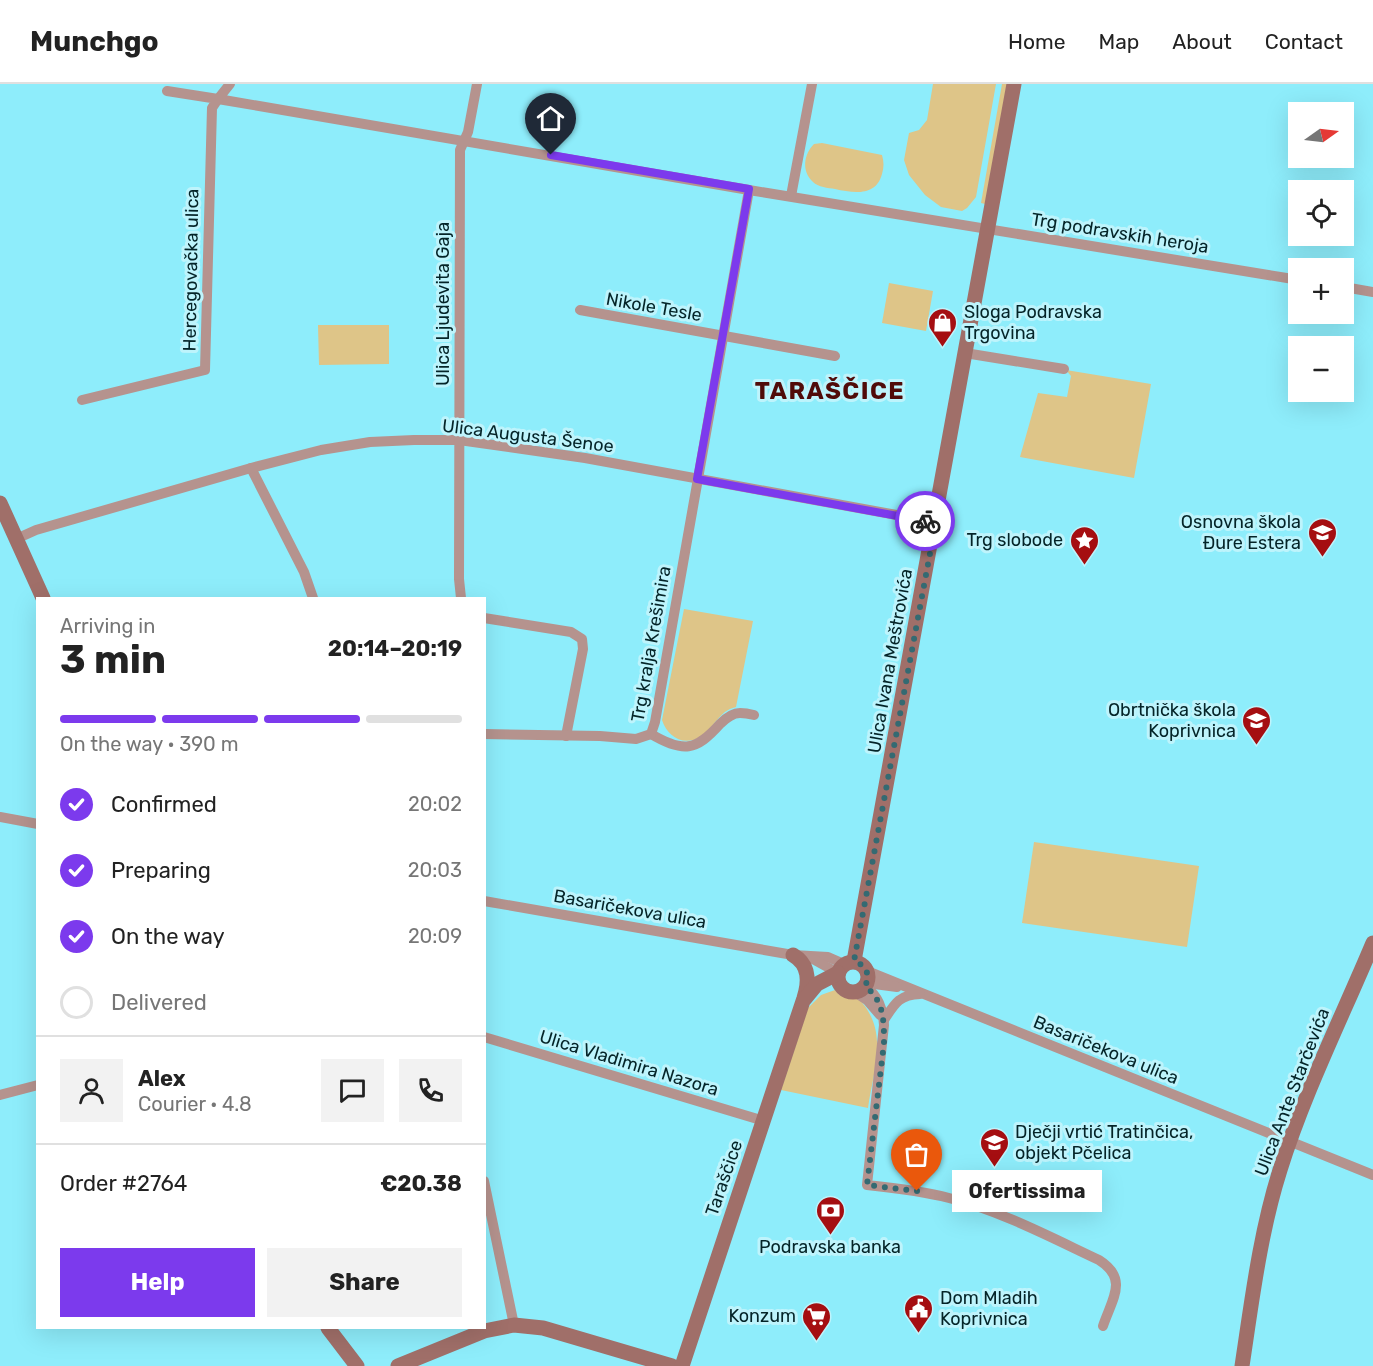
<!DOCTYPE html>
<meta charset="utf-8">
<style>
:root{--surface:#fff;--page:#f2f2f2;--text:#222;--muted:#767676;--line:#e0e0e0;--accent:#7c3aed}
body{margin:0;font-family:Rubik,sans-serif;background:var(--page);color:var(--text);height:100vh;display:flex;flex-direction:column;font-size:22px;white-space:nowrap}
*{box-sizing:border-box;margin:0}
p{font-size:20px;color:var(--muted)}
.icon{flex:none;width:33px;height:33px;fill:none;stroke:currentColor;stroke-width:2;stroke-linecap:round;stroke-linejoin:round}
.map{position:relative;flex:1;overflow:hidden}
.drawer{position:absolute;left:36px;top:513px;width:450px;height:732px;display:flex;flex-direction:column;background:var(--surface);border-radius:0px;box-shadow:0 6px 24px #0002}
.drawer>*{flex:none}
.needle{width:39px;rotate:76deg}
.buttons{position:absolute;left:1288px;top:18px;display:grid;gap:12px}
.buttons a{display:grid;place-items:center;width:66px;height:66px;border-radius:0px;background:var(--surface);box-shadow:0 6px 24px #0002;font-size:30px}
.pin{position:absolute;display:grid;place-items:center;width:51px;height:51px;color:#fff;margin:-62px -26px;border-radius:50% 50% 50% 0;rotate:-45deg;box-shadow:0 0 6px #0007}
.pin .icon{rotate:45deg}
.courier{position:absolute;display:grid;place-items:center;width:60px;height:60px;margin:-30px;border:4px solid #7c3aed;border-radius:50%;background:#fff;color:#222;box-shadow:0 2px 8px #0007}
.bubble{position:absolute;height:42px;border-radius:0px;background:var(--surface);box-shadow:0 6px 24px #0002;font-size:20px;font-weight:700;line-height:42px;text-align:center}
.head em{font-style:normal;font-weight:700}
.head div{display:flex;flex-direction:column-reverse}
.head{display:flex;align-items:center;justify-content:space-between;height:102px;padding:0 24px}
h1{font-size:39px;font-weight:700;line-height:45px}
.bar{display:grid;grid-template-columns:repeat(4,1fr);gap:9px 6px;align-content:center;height:72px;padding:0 24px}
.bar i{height:8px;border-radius:4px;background:var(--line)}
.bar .on{background:var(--accent)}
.bar p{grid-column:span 4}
.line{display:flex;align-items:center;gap:15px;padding:0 24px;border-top:2px solid var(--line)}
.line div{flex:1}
.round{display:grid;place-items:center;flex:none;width:63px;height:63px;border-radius:0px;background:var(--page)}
ol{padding:0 24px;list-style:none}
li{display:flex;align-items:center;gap:18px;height:66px}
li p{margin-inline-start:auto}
li .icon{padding:6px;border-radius:50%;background:var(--accent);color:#fff;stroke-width:4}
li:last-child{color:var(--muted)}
li i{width:33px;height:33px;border:3px solid var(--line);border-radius:50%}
.button{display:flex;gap:12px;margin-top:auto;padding:12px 24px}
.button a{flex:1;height:69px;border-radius:0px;background:var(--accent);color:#fff;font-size:24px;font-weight:700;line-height:69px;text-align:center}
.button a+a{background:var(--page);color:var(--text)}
header{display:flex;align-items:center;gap:36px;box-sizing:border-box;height:84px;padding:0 30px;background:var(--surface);border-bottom:2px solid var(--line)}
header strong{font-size:28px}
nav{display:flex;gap:33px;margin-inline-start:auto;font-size:21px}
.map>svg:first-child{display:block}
.green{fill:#dec588}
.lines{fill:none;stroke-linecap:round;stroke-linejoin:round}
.street{stroke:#b5938e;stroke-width:10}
.secondary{stroke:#a06f69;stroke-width:15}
.done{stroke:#346a72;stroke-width:6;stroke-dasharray:0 10.8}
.route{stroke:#7c3aed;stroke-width:8}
.labels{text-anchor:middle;stroke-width:6;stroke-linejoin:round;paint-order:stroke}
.street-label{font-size:18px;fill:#042428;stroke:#bef4fc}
.poi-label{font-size:18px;fill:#042428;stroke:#bef4fc;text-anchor:end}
.district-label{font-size:24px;font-weight:bold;letter-spacing:1.5px;fill:#500b09;stroke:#bef4fc}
</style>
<header>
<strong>Munchgo</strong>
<nav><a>Home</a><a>Map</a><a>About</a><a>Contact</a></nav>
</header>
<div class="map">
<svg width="1373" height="1282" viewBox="0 0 1373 1282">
<rect width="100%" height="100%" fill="#8eedfb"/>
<g class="green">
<path d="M933,0h63l-20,113 -9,11 -5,3 -21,-4 -16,-12 -16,-20 -5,-15 5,-27 10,-3 8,-10z"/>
<path d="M1002,0h5l-22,120 -4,-1z"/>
<path d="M822,59l60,12c2,7 2,12 0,19 -6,23 -29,19 -47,15 -7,-1 -17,-2 -22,-7 -12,-11 -9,-28 1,-38z"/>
<path d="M889,199l44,8 -7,40 -44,-8z"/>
<path d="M389,241v39l-70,1 -1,-40z"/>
<path d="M1066,286l85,14 -17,94 -114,-21 18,-64 29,4 4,-21z"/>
<path d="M684,525l69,12 -17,86c-18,4 -21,21 -36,30 -17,10 -33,-1 -38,-17z"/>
<path d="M1034,758l165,24 -12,81 -165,-24z"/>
<path d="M835,906c6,8 12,8 22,7 33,33 17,70 11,111l-87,-18 27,-82 13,-13z"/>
</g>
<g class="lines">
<g class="street">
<path d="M230,0l-12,15 531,91 550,90"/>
<path d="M749,106l-94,532 -4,12c32,19 45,17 69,-10 5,-5 12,-11 20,-11 4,0 10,1 14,2"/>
<path d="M791,112l21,-112"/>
<path d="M1344,203l29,5"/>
<path d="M580,226l255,46"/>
<path d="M965,269l99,16"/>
<path d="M82,316l123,-30 7,-262 6,-9 -51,-8"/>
<path d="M251,384l53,104 9,26"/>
<path d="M16,455l20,-9 215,-62 70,-18 49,-8 44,-2h45l126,18 350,64"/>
<path d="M461,514l-2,-19 1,-429 8,-18 9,-48"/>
<path d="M484,534l87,14 11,7 1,10 -17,87"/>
<path d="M484,650l116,2 36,3 15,-5"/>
<path d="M0,733l38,7"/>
<path d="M484,817l309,54 35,2 16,7"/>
<path d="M811,874l27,15"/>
<path d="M867,887l506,204"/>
<path d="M867,899l30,4"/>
<path d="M865,902c13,10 18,22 19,39l-17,160c28,3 55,6 82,13 52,13 101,39 150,62 30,19 13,39 4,66"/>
<path d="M855,908l12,8 13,15"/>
<path d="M884,936c11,-17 15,-25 36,-26"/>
<path d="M484,953l280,84"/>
<path d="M0,1011l38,-10"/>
<path d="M484,1097l30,144"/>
</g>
<g class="secondary">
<path d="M0,419l43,95"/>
<path d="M793,871c17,10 16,27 11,43"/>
<path d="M854,877l160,-877"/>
<circle cx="853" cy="893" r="15"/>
<path d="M328,1244l29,38"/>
<path d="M398,1282l86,-35 30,-6 29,3 129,38"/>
<path d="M682,1282l121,-365 14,-17 21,-11"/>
<path d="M1242,1282c10,-66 18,-133 38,-196 24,-77 62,-153 93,-227"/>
</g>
</g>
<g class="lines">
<path class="done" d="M917,1107l-50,-6 17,-142c0,-23 0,-42 -19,-57 6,-11 1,-21 -11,-25l80,-429 1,-10 -10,-1"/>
<path class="route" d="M551,71l198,34 -52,290 228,42"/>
</g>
<defs>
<symbol id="shop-pin" viewBox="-11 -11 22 30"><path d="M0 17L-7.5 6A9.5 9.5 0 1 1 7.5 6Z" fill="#a50e11" stroke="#bef4fc"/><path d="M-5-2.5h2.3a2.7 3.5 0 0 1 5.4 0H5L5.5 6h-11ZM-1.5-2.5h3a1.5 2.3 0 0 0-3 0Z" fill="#fff"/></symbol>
<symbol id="school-pin" viewBox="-11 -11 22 30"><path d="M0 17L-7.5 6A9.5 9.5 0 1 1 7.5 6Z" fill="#a50e11" stroke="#bef4fc"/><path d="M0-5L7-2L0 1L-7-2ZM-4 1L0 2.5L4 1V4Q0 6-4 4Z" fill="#fff"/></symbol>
<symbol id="sight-pin" viewBox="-11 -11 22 30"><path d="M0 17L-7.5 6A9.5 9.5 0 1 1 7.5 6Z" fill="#a50e11" stroke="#bef4fc"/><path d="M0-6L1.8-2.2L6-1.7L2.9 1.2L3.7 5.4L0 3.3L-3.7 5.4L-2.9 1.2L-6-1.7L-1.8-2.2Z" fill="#fff"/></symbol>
<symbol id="bank-pin" viewBox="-11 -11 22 30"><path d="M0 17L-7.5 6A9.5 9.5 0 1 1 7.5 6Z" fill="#a50e11" stroke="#bef4fc"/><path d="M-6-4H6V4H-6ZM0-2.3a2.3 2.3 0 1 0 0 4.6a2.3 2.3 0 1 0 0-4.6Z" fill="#fff"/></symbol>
<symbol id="civic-pin" viewBox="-11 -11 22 30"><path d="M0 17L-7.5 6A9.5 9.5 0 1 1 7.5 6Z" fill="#a50e11" stroke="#bef4fc"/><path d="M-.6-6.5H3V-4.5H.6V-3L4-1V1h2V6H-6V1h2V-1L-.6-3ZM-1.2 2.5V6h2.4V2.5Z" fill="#fff"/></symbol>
<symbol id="supermarket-pin" viewBox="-11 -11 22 30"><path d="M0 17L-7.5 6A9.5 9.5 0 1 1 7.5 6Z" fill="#a50e11" stroke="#bef4fc"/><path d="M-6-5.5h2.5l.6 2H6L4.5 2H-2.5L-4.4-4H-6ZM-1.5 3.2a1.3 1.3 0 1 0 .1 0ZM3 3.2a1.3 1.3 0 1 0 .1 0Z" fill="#fff"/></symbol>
</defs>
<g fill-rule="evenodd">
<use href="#shop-pin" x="926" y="222" width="33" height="45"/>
<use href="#school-pin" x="1306" y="432" width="33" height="45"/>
<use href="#sight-pin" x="1068" y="440" width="33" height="45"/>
<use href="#school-pin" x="1240" y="620" width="33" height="45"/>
<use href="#school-pin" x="978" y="1042" width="33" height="45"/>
<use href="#bank-pin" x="814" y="1110" width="33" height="45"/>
<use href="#civic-pin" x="902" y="1208" width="33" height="45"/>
<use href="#supermarket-pin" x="800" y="1216" width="33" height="45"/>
</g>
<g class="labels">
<g class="street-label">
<text transform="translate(1120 149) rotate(9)" y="6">Trg podravskih heroja</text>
<text transform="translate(191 186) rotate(-89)" y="6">Hercegovačka ulica</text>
<text transform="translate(443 220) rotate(-90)" y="6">Ulica Ljudevita Gaja</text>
<text transform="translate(654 223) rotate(10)" y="6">Nikole Tesle</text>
<text transform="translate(528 352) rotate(7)" y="6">Ulica Augusta Šenoe</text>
<text transform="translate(651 560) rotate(-80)" y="6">Trg kralja Krešimira</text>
<text transform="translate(890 577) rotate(-80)" y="6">Ulica Ivana Meštrovića</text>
<text transform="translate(630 825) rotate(10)" y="6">Basaričekova ulica</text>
<text transform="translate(1106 966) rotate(22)" y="6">Basaričekova ulica</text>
<text transform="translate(629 979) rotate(17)" y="6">Ulica Vladimira Nazora</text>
<text transform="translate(1292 1008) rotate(-69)" y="6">Ulica Ante Starčevića</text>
<text transform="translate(724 1094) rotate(-71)" y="6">Taraščice</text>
</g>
<g class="poi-label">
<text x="964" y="234" text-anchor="start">Sloga Podravska<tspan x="964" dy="21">Trgovina</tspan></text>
<text x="1301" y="444">Osnovna škola<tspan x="1301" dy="21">Đure Estera</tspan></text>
<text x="1063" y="462">Trg slobode</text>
<text x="1236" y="632">Obrtnička škola<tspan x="1236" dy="21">Koprivnica</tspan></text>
<text x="1015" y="1054" text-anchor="start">Dječji vrtić Tratinčica,<tspan x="1015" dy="21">objekt Pčelica</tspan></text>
<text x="830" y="1169" text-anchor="middle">Podravska banka</text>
<text x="940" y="1220" text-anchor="start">Dom Mladih<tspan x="940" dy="21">Koprivnica</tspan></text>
<text x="796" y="1238">Konzum</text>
</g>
<g class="district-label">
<text x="830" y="315">TARAŠČICE</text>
</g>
</g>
</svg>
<div class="buttons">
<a><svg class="needle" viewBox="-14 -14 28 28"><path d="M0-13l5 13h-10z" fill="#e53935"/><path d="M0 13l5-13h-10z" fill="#767676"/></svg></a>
<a><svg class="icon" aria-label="locate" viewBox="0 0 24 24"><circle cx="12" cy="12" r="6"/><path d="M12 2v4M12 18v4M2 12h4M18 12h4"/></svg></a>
<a>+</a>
<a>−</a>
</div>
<div class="pin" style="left:917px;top:1107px;background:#ea580c"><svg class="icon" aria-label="bag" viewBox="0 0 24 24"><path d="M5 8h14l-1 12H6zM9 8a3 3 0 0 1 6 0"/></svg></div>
<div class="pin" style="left:551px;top:71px;background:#1f2937"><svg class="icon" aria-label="home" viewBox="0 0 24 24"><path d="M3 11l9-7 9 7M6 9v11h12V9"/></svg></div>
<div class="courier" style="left:925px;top:437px"><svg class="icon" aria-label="bike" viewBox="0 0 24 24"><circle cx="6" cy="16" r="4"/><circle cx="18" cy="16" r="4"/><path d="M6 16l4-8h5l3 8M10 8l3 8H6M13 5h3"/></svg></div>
<div class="bubble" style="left:952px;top:1086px;width:150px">Ofertissima</div>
<section class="drawer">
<div class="head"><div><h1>3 min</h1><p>Arriving in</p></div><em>20:14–20:19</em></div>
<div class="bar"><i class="on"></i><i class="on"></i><i class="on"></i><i></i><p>On the way · 390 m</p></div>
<ol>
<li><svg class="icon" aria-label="check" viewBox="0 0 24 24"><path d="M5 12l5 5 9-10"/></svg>Confirmed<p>20:02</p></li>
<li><svg class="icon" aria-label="check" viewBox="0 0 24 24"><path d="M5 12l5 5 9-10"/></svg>Preparing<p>20:03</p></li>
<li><svg class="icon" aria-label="check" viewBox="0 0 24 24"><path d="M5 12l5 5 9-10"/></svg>On the way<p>20:09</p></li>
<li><i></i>Delivered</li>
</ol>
<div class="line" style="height:108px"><a class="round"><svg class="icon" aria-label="person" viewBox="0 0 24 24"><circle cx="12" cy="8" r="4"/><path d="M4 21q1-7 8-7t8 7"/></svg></a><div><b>Alex</b><p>Courier · 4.8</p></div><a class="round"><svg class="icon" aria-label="chat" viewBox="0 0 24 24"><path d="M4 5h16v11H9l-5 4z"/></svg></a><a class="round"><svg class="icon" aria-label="phone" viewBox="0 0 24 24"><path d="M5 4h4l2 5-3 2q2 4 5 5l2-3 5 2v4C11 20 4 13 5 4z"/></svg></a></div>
<div class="line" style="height:78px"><div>Order #2764</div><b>€20.38</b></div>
<div class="button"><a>Help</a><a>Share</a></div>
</section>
</div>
